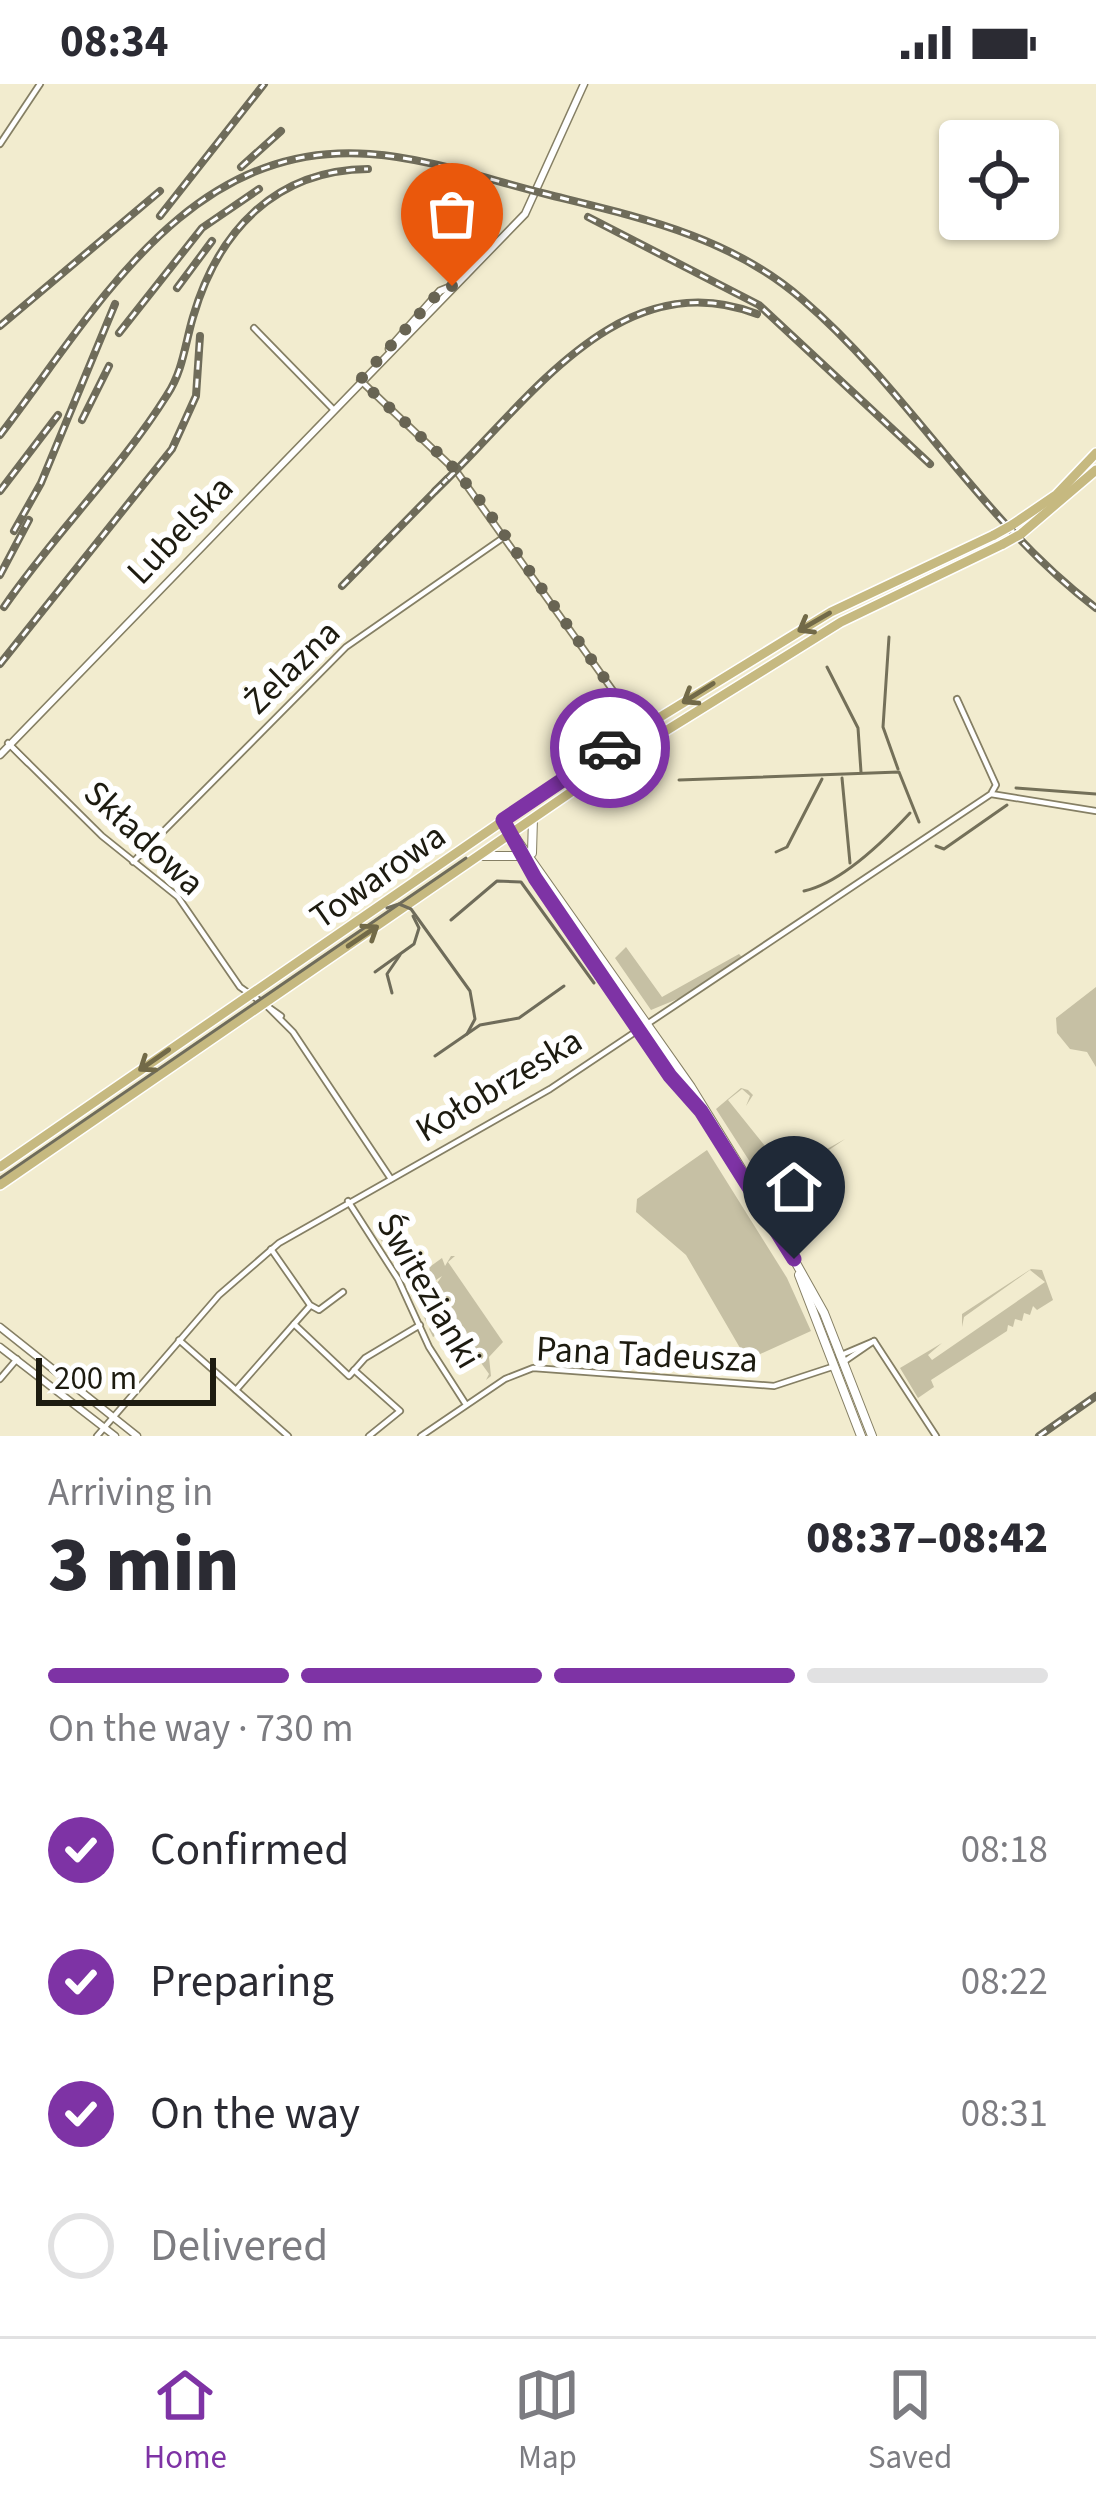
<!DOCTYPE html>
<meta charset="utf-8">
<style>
:root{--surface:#fff;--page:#f7f7f7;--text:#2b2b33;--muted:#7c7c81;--line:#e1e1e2;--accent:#7e33a5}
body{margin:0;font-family:"Source Sans 3",sans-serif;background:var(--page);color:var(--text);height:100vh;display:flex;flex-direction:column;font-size:45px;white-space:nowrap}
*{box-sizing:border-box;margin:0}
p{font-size:39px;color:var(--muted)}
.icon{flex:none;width:66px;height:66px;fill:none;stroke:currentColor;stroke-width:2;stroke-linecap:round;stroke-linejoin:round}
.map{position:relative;height:1352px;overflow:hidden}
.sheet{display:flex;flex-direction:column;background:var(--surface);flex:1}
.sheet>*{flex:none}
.fabs{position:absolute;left:939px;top:36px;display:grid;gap:24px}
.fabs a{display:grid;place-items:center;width:120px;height:120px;border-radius:12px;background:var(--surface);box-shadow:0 3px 9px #0004;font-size:60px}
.scale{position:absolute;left:36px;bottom:30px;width:180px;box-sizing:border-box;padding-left:12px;border:6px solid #1d1b10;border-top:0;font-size:33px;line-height:42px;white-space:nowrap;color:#1d1b10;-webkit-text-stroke:9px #fff;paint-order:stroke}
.pin{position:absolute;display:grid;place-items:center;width:102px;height:102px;color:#fff;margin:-123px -51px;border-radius:50% 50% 50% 0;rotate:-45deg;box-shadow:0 0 12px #0007}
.pin .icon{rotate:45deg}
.courier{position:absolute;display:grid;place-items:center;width:120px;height:120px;margin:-60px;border:9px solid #7e33a5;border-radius:50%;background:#fff;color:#222;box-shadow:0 3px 15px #0007}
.overview em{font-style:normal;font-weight:800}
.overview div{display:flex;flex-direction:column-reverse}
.overview{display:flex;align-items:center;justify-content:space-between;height:204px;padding:0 48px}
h1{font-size:78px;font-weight:800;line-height:90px}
.bar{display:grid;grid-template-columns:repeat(4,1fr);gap:18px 12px;align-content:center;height:144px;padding:0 48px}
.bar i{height:15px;border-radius:9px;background:var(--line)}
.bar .on{background:var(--accent)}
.bar p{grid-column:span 4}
ol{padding:0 48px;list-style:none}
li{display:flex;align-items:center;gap:36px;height:132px}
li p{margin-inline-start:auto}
li .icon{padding:12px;border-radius:50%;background:var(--accent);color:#fff;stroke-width:4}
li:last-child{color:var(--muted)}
li i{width:66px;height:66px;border:6px solid var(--line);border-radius:50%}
.status{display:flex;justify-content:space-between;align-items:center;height:84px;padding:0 60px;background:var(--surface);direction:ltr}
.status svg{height:33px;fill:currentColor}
.menu{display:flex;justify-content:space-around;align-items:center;height:168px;border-top:3px solid var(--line);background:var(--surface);font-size:33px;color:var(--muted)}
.menu a{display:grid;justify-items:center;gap:6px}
.menu .on{color:var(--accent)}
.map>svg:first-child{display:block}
.green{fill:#c6c0a4}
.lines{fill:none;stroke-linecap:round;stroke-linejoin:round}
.stream{stroke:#747059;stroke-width:3}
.minor-casing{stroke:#857f64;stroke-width:8}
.tertiary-casing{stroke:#857f64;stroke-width:9}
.secondary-casing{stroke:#857f64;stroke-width:10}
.primary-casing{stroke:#fff;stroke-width:12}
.minor{stroke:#fff;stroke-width:4.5}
.tertiary{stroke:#fff;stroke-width:6}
.secondary{stroke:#fff;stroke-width:8}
.primary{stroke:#c6b980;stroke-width:9}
.tram{stroke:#6f6c5a;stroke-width:3}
.rail-casing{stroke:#6f6c5a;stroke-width:8}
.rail{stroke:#fff;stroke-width:3;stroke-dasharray:9;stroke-linecap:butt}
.primary-bridge-casing{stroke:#fff;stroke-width:12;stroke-linecap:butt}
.primary-bridge{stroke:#c6b980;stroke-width:9}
.oneway{stroke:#726a48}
.done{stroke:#686453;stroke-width:12;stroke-dasharray:0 21.6}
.route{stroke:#7e33a5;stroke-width:15}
.labels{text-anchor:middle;stroke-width:12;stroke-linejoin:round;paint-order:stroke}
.street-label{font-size:36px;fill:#1d1b10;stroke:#fff}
</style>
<div class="status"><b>08:34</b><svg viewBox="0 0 49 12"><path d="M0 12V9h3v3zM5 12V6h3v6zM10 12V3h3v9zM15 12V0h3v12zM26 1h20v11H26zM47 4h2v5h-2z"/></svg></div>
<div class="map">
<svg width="1096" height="1352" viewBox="0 0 1096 1352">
<rect width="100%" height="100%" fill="#f2eccf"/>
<g class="green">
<path d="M626,863l36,50 77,-43 5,5 -52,34 -41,17 -36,-52z"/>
<path d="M1096,903v80l-9,-15 -17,-3 -13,-16 -1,-15z"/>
<path d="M741,1004l7,2 5,5 -7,11 4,-10 -8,-7 -14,11 41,51 -2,5 13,19 24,-13 -8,-13 13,10 36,-20 -61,42 23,35 -12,16 -79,-123z"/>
<path d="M707,1066l80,128 24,53 -64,29 -61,-105 -50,-43 1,-13z"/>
<path d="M386,1143l10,7 -12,2 55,80 15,-17 -8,4 -11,-17 7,-10 -9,6 -9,-11 18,-13 3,8 6,-10h4l-7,6 55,80 -14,15 2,19 -5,4 3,-6 -38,-53 -2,7 -16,9 -4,-8 4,-4 -6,-1 -19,-43 -31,-47z"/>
<path d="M1031,1185l11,1 11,30 -16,10 -4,-4 -3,9 -6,-2 -2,8 -7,-2 -2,8 -5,-2 -1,6 -76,49 3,7 -16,11 -18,-30 42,-25 -14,12 4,5 113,-78 -15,-12 -66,47 -2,10v-13z"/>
</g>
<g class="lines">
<g class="stream">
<path d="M889,553l-6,90 15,42"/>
<path d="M827,583l31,61 3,44"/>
<path d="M842,694l8,85"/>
<path d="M679,696l220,-8 20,50"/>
<path d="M1016,704l80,6"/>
<path d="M936,762l8,3 63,-44"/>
<path d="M776,768l11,-5 35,-68"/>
<path d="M804,807c37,-8 79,-49 106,-78"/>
</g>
<defs>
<g id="minor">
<path d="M0,60l40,-60"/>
<path d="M254,244l79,81"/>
<path d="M360,296l97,92 157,220 25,26 1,10"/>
<path d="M615,609l32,49"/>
<path d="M957,615l39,86 -4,7"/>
<path d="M8,659l94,93 76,61 62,90 41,29"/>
<path d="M11,662l17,17"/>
<path d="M133,778l213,-215 161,-112"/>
<path d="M266,921l27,27 98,147"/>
<path d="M348,1117l50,78 31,68 36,56"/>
<path d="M271,1165l39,56 9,5 24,-18"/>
<path d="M294,1240l16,-18"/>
<path d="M179,1256l109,96"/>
<path d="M874,1257l62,95"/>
<path d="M839,1272l33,-14"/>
<path d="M845,1277l29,-20"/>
<path d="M354,1286l46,41 -31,25"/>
<path d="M0,1295l17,-20"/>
<path d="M236,1306l58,-66 55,52 16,-18 55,-33"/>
<path d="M97,1352l122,-141 60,-52 271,-154 441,-295 105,17"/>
<path d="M421,1352l84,-57 28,-11 241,18 61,-20"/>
</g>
<g id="tertiary">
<path d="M389,265l51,-58 10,-4"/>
<path d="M0,671l525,-541 59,-130"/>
<path d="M0,1243l137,109"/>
<path d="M0,1263l115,89"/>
</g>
<g id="secondary">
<path d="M503,736l188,267 72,117 61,109 48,123"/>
<path d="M513,753l157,239 30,34"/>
<path d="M532,769l1,-35"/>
<path d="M481,772h39"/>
<path d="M799,1191l62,161"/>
</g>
<g id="primary">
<path d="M1012,441l44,-30 40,-42"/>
<path d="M1021,450l75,-64"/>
<path d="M0,1083l600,-413 231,-142 163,-77"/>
<path d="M0,1101l606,-417 235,-146 162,-78"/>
</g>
</defs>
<use href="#minor" class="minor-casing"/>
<use href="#tertiary" class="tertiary-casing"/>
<use href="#secondary" class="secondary-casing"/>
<use href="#primary" class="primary-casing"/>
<use href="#minor" class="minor"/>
<use href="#tertiary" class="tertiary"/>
<use href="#secondary" class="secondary"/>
<use href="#primary" class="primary"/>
<g class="tram">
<path d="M387,824l12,-4 12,5 59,82 5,28 -8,15"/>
<path d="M451,836l46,-39 24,1 73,101"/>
<path d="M375,888l39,-28 5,-16 -6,-12"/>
<path d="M392,909l-5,-19 13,-19"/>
<path d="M435,972l45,-31 39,-7 45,-32"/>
<path d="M0,1094l466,-320"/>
</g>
<defs>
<g id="rail">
<path d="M241,83l40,-36"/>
<path d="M160,132l104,-132"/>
<path d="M588,133l171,88 171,159"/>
<path d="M177,204l35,-47"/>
<path d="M0,242l160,-135"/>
<path d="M119,249l83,-105 57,-39"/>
<path d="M82,336l27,-54"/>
<path d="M0,351c97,-126 187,-295 370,-281 59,4 119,26 176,40 92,23 184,42 257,106 108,93 178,221 293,308"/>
<path d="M0,407l58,-76"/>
<path d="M435,407c89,-83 182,-231 322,-177"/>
<path d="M14,447l27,-48 74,-179"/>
<path d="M0,491l29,-55"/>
<path d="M342,502l105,-107"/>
<path d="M4,523c50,-73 116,-137 163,-212 16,-24 18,-51 26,-78 25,-86 82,-147 175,-148"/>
<path d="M0,580l172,-215 24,-53 4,-60"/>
<path d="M1039,1352l57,-40"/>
</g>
</defs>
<use href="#rail" class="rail-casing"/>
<use href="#rail" class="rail"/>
<defs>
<g id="primary-bridge">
<path d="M994,451l18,-10"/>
<path d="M1003,460l18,-10"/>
</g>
</defs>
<use href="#primary-bridge" class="primary-bridge-casing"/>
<use href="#primary-bridge" class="primary-bridge"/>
</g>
<defs><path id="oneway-shaft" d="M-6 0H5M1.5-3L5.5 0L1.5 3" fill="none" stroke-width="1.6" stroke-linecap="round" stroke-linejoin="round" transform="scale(3)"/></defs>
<g class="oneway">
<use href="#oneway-shaft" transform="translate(814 538) rotate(150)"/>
<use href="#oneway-shaft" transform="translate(698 609) rotate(148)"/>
<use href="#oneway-shaft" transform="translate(363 852) rotate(-34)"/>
<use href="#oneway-shaft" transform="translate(154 976) rotate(145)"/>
</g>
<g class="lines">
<path class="done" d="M452,202l-12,5 -80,89 91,85 31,38 132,189 16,30 -9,19 -11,7"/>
<path class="route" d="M610,664l-107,72 32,58 135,198 31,35 93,148"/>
</g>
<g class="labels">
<g class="street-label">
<text transform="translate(179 445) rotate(-46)" y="13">Lubelska</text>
<text transform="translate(291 582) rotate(-44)" y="13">Żelazna</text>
<text transform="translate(145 753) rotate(43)" y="13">Składowa</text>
<text transform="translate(377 791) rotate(-35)" y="13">Towarowa</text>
<text transform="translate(498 1000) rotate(-31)" y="13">Kołobrzeska</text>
<text transform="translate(430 1206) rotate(60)" y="13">Świtezianki</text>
<text transform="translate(647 1269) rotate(3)" y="13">Pana Tadeusza</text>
</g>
</g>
</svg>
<div class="fabs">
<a><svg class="icon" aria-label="locate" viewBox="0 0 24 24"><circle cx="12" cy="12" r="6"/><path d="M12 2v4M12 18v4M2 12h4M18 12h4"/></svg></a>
</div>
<div class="scale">200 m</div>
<div class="pin" style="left:452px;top:202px;background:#ea580c"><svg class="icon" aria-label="bag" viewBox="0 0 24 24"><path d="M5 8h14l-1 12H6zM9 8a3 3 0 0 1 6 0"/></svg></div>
<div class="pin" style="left:794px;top:1175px;background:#1f2937"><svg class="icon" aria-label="home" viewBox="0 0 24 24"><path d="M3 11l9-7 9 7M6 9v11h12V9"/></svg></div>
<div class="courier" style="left:610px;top:664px"><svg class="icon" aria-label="car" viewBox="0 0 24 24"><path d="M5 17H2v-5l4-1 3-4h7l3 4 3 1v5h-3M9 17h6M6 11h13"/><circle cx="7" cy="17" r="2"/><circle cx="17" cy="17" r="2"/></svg></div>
</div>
<section class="sheet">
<div class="overview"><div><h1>3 min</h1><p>Arriving in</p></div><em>08:37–08:42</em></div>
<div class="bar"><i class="on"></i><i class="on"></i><i class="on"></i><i></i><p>On the way · 730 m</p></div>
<ol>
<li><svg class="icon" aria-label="check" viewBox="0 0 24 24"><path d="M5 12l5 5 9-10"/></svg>Confirmed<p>08:18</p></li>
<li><svg class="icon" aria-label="check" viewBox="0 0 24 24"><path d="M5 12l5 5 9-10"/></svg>Preparing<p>08:22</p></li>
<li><svg class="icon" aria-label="check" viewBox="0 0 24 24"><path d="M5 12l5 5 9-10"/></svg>On the way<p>08:31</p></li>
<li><i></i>Delivered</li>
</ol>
</section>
<nav class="menu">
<a class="on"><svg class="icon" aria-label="home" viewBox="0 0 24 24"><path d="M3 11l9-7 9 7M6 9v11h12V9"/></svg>Home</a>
<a><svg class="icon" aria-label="map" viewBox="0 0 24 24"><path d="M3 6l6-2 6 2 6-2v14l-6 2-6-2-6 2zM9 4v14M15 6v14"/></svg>Map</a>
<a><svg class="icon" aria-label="saved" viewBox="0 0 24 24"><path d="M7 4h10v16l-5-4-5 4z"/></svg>Saved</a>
</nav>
